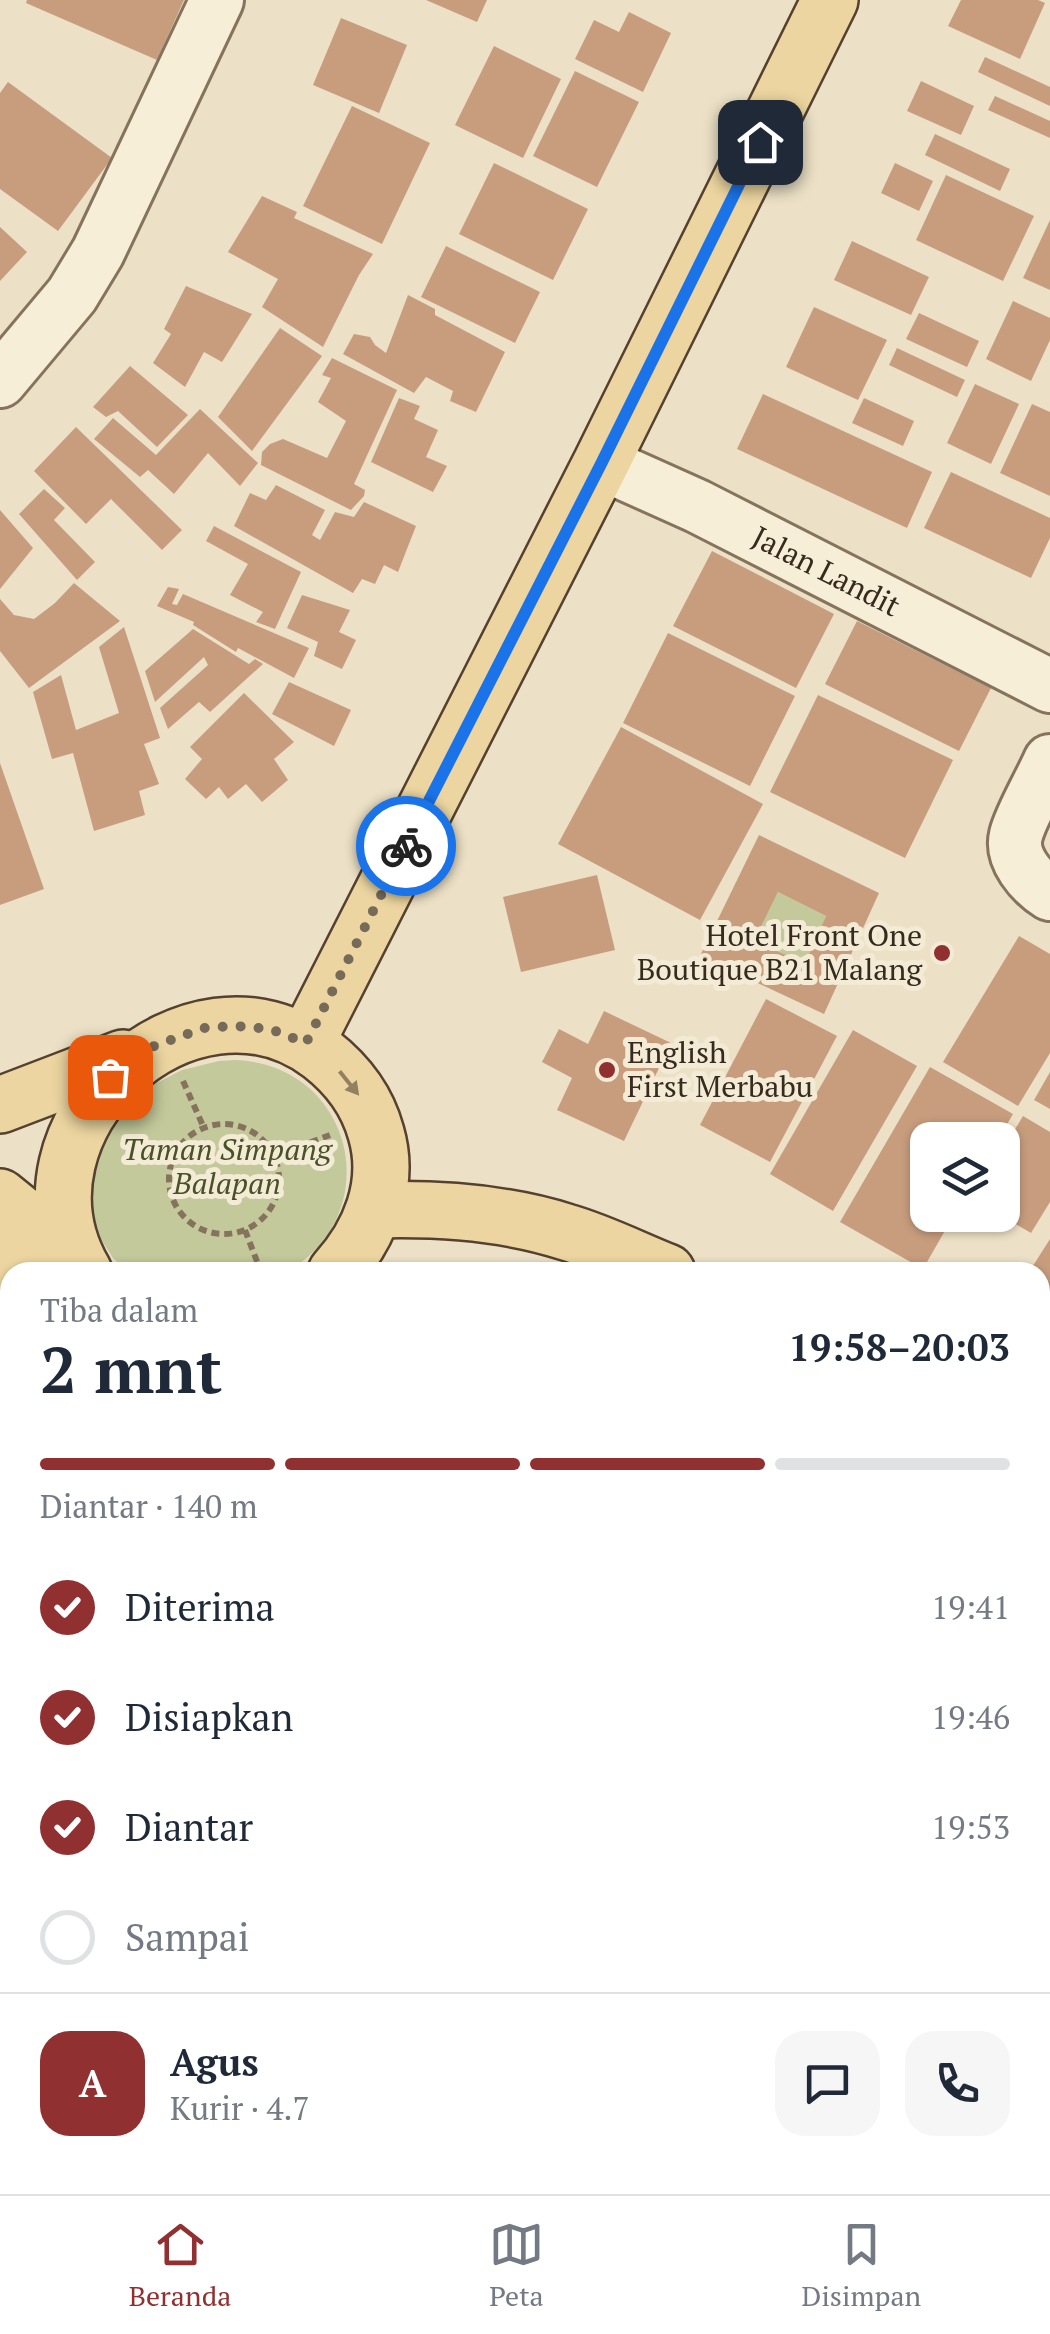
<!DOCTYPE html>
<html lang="id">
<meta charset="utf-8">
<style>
:root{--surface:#fff;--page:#f6f6f7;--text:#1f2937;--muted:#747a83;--line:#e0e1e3;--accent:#913030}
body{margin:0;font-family:"PT Serif",serif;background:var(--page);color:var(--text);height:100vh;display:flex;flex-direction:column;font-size:38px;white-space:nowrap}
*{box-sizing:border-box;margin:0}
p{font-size:32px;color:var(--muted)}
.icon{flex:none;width:55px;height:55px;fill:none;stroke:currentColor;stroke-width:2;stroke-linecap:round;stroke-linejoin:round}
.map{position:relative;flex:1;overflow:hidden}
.drawer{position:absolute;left:0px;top:1262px;width:1050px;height:932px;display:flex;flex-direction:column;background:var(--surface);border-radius:30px 30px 0 0;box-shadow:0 2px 8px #0004}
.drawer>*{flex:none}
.buttons{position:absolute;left:910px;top:1122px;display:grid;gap:20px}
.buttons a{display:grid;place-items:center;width:110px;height:110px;border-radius:20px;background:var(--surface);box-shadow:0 2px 8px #0004;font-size:50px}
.pin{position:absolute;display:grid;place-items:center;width:85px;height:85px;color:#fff;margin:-42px;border-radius:20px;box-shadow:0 5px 15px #0006}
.courier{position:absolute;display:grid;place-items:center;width:100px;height:100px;margin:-50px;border:8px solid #1a73e8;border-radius:50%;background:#fff;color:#222;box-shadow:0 2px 12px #0007}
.head em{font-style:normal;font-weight:800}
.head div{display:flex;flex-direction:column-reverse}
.head{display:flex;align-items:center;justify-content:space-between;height:170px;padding:0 40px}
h1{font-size:65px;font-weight:800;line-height:75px}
.bar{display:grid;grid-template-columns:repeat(4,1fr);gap:15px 10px;align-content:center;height:120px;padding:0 40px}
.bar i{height:12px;border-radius:8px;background:var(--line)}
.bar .on{background:var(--accent)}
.bar p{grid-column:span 4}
.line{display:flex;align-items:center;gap:25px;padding:0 40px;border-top:2px solid var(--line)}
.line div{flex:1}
.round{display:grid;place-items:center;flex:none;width:105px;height:105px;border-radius:30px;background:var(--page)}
ol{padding:0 40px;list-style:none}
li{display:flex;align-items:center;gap:30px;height:110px}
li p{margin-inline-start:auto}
li .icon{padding:10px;border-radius:50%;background:var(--accent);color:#fff;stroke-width:4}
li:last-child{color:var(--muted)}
li i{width:55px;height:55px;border:5px solid var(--line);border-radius:50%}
.tab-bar{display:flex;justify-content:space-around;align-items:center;height:140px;border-top:2px solid var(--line);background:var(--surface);font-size:28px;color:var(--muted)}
.tab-bar a{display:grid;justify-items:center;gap:5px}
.tab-bar .on{color:var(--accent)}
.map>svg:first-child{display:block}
.green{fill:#c3c99a}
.building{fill:#c89d7e;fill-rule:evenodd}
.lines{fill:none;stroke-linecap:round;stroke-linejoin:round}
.minor-casing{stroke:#86735d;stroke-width:58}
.major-casing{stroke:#544130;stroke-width:60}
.path{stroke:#86735d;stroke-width:6;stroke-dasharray:8 5;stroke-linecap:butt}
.minor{stroke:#f7eed8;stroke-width:52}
.major{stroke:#ecd5a0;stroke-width:55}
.oneway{fill:#928060}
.done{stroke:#766b59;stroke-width:10;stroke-dasharray:0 18}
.route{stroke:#1a73e8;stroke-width:12}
.poi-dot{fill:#913030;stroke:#f3ebd5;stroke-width:4}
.labels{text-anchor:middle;stroke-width:10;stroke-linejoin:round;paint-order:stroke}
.street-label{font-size:30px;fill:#372b1f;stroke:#f3ebd5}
.poi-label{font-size:30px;fill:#372b1f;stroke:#f3ebd5;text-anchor:end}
.park-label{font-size:30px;font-style:italic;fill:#475227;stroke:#f3ebd5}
</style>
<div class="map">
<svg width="1050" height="2194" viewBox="0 0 1050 2194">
<rect width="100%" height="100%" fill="#ece1c6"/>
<g class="green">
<path d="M778,892l48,24 -21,47 -51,-22z"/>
<path d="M235,1060c119,5 153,153 52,212h-159l-15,-14 -11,-17 -14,-35 7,-60 38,-46 18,-14 31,-16 37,-9z"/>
<path d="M1040,1415l10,5v107l-10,-12z"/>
<path d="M10,2127v58h40l4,9h-54v-64z"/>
</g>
<g class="building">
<path d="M27,0h157l-27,60 -131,-57z"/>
<path d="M426,0h61l-10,22z"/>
<path d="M961,0h77l7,3 -25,56 -72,-33z"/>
<path d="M629,12l42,21 -28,59 -68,-33 19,-39 25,12z"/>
<path d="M341,18l66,27 -28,68 -66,-28z"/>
<path d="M494,46l67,33 -38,79 -68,-33z"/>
<path d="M985,57l65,30v19l-72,-34z"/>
<path d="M575,71l64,31 -42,85 -64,-31z"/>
<path d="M921,81l53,25 -13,29 -54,-24z"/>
<path d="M8,82l104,76 -54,73 -58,-42v-96z"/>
<path d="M995,96l55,25v17l-62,-28z"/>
<path d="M352,106l78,37 -48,101 -79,-38z"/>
<path d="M935,134l75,35 -10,22 -75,-36z"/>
<path d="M494,163l94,46 -35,71 -94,-46z"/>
<path d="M895,163l38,18 -14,30 -38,-18z"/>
<path d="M946,175l88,41 -31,65 -87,-41z"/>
<path d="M262,196l35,16 -3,6 79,36 -14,21 -36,72 -61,-40 16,-28 -50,-27z"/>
<path d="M1050,220v70l-27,-12z"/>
<path d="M0,227l27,25 -27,29z"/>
<path d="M852,241l77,36 -18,38 -77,-35z"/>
<path d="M446,246l94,46 -25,51 -94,-46z"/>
<path d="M186,286l66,28 -30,48 -18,-10 -19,35 -32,-24 18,-29 -7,-5z"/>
<path d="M408,295l27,14v6l70,37 -29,60 -26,-11 3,-10 -27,-14 -12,16 -71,-39 11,-20 16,3 5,8 11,8z"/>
<path d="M1013,301l37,17v22l-19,41 -45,-22z"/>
<path d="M814,307l73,33 -29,60 -72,-33z"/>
<path d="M919,313l60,28 -12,26 -61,-28z"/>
<path d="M280,328l42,28 -70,95 -34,-34z"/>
<path d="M897,348l68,32 -8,17 -68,-32z"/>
<path d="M332,358l65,32 -43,94 11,6 -1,6 -13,14 -90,-45 1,-13 8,-8 13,-5 44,19 19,-37 -28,-19 13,-24 -9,-3z"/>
<path d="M130,366l58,49 -31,32 -39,-36 -12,6 -13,-10z"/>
<path d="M975,384l44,20 -28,60 -44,-21z"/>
<path d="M763,394l169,78 -25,56 -170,-79z"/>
<path d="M399,398l21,8 -6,13 24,11 -12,27 21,9 -14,26 -62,-30z"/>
<path d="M864,398l50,23 -11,25 -51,-23z"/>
<path d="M1032,404l18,8v84l-50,-23z"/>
<path d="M200,409l58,54 -18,23 -32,-33 -34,41 -26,-24 -8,7 -46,-38 19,-21 43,37z"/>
<path d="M76,427l106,103 -20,20 -51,-51 -25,25 -52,-53z"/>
<path d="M951,472l99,46v20l-19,40 -107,-50z"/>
<path d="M276,485l49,25 -13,25 8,5 15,-28 19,5 10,-15 52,24 -18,46 -14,-7 -9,19 -13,-5 -9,14 -119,-67 16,-33 16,7z"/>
<path d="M44,489l21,19 -11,12 41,42 -18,18 -58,-66z"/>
<path d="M0,510l33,38 -33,41z"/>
<path d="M214,526l87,46 -26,57 -19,-7 7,-10 -33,-17 18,-31 -42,-23z"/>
<path d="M712,551l122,63 -38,74 -123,-62z"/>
<path d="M74,583l46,38 -91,67 -29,-37v-52l14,16 20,4 21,-16z"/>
<path d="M168,587l11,2 -7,15 5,1 6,-11 126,54 -15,30 -56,-30 -2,4 -43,-27 1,-3 -37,-16z"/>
<path d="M302,595l48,15 -11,22 17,8 -14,29 -28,-13 4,-14 -31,-14z"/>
<path d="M857,621l134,67 -32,63 -134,-67z"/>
<path d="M124,627l36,111 -16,6 15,40 -20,7 6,24 -51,16 -21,-78 -21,6 -19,-67 28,-17 15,55 43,-17 -20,-66z"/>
<path d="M193,629l56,35 6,-5 8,5 -53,48 -11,-10 -31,27 -8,-21 48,-43 -4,-8 -49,45 -10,-31z"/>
<path d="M668,633l127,63 -45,90 -127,-63z"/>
<path d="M289,682l62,28 -17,36 -62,-32z"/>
<path d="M244,693l50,49 -20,17 14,21 -26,22 -16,-18 -18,15 -9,-12 -13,12 -21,-20 17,-20 -12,-12z"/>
<path d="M818,695l135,65 -48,98 -135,-66z"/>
<path d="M621,727l142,77 -63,116 -142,-76z"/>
<path d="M0,763l44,126 -44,16z"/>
<path d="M759,835l120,58 -55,121 -124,-58zM778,892l48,24 -21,47 -51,-22z"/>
<path d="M597,875l18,75 -94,22 -18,-75z"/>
<path d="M1019,936l31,18v99l-32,53 -75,-44z"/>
<path d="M766,999l71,37 -67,126 -70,-37z"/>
<path d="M604,1011l67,32 -47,98 -67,-31 15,-32 -30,-16 17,-33 29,15z"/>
<path d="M853,1030l64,36 -84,145 -63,-37z"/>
<path d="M930,1067l83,47 -15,26h-70v75h26l-31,54 -83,-47z"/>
<path d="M1050,1072v37l-16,-9z"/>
<path d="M1023,1116l27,16v70l-19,31 -29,-17v-65z"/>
<path d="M1050,1239v74l-10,-6v-35h-11z"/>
<path d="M10,1587v112l-10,3v-112z"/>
<path d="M10,1705v120l-10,3v-120z"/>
<path d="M1050,1756v111l-10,-12v-90z"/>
<path d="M10,1838v133l-10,4v-133z"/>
<path d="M10,1982v35l-10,-31z"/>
<path d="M1,2017l9,27v56l-10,3z"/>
<path d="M1040,2033l10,13 -10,10z"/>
<path d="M1047,2073l3,2v89l-10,13v-95z"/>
<path d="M40,2185h157l-24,9h-129z"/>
<path d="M232,2185h34l3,9h-61z"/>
<path d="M575,2185h59l5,9h-85z"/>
<path d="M755,2185h27l-15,9h-6z"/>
</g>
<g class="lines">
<defs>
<g id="minor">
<path d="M0,381l72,-86 26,-43 119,-252"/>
<path id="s1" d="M601,463l96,43 353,180"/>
<path d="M1050,761c-9,21 -29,54 -34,74 -6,23 16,48 34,59"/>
<path d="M0,1311l10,-6"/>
<path d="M982,2185l6,9"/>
</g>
<g id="major">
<path d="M306,1043l295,-580 229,-463"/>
<path d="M0,1105l123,-47"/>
<path d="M0,1197l74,60 2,8"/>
<path d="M374,1210c65,-2 130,2 192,22 35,10 68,27 101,40"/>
<path d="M0,1243l17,29"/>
<path d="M84,1272c-84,-143 106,-317 237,-218 27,21 46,46 55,79 15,51 -6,102 -40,139"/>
<path d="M1040,1397l10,4"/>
<path d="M1040,1548l10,12"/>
<path d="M418,2185l3,9"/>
</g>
</defs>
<use href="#minor" class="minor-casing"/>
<use href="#major" class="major-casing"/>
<g class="path">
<path d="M183,1081l21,47"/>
<circle cx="224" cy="1179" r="55"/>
<path d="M274,1156l56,-21"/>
<path d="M245,1230l16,42"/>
</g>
<use href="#minor" class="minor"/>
<use href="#major" class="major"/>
</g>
<defs><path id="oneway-solid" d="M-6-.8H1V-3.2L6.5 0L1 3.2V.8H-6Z" transform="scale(2.5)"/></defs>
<use class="oneway" href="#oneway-solid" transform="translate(349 1083) rotate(51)"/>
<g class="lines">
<path class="done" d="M110,1077l36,-28 58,-21 32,-2 34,3 36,14 100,-197"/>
<path class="route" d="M406,846l195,-382 159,-322"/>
</g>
<g class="poi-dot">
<circle cx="942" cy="953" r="10"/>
<circle cx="607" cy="1070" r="10"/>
</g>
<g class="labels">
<g class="street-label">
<text dy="10" stroke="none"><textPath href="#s1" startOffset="250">Jalan Landit</textPath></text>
</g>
<g class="poi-label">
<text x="922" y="946">Hotel Front One<tspan x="922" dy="34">Boutique B21 Malang</tspan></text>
<text x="627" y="1063" text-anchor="start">English<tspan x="627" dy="34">First Merbabu</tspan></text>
</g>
<g class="park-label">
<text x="227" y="1160">Taman Simpang<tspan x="227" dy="34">Balapan</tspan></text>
</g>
</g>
</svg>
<div class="buttons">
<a><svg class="icon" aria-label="layers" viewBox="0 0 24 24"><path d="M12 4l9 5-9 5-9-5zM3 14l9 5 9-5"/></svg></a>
</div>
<div class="pin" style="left:110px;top:1077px;background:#ea580c"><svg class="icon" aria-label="bag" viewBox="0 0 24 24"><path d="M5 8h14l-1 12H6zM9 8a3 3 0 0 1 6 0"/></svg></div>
<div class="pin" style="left:760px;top:142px;background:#1f2937"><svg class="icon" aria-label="home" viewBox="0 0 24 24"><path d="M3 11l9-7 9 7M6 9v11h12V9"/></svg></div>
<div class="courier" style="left:406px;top:846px"><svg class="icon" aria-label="bike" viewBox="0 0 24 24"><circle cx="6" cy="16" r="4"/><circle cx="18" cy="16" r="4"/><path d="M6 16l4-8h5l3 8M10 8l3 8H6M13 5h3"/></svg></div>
<section class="drawer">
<div class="head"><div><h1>2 mnt</h1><p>Tiba dalam</p></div><em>19:58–20:03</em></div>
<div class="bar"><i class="on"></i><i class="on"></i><i class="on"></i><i></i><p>Diantar · 140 m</p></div>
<ol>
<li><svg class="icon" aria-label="check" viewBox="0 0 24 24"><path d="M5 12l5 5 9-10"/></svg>Diterima<p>19:41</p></li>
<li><svg class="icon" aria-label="check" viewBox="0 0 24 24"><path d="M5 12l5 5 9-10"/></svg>Disiapkan<p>19:46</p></li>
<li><svg class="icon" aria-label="check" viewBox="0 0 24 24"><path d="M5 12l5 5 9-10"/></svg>Diantar<p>19:53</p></li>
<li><i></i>Sampai</li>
</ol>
<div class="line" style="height:180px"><b class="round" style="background:var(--accent);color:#fff">A</b><div><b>Agus</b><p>Kurir · 4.7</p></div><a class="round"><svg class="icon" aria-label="chat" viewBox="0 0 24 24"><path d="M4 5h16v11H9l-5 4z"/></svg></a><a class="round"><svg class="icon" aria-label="phone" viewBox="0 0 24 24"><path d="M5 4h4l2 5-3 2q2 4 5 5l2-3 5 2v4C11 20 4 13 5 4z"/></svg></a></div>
</section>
</div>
<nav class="tab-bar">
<a class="on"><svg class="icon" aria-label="home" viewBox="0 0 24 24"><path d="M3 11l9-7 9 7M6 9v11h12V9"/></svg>Beranda</a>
<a><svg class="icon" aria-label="map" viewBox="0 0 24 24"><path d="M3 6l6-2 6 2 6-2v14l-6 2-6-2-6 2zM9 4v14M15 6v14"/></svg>Peta</a>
<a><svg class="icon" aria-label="saved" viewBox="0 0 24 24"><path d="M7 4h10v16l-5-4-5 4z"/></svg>Disimpan</a>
</nav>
